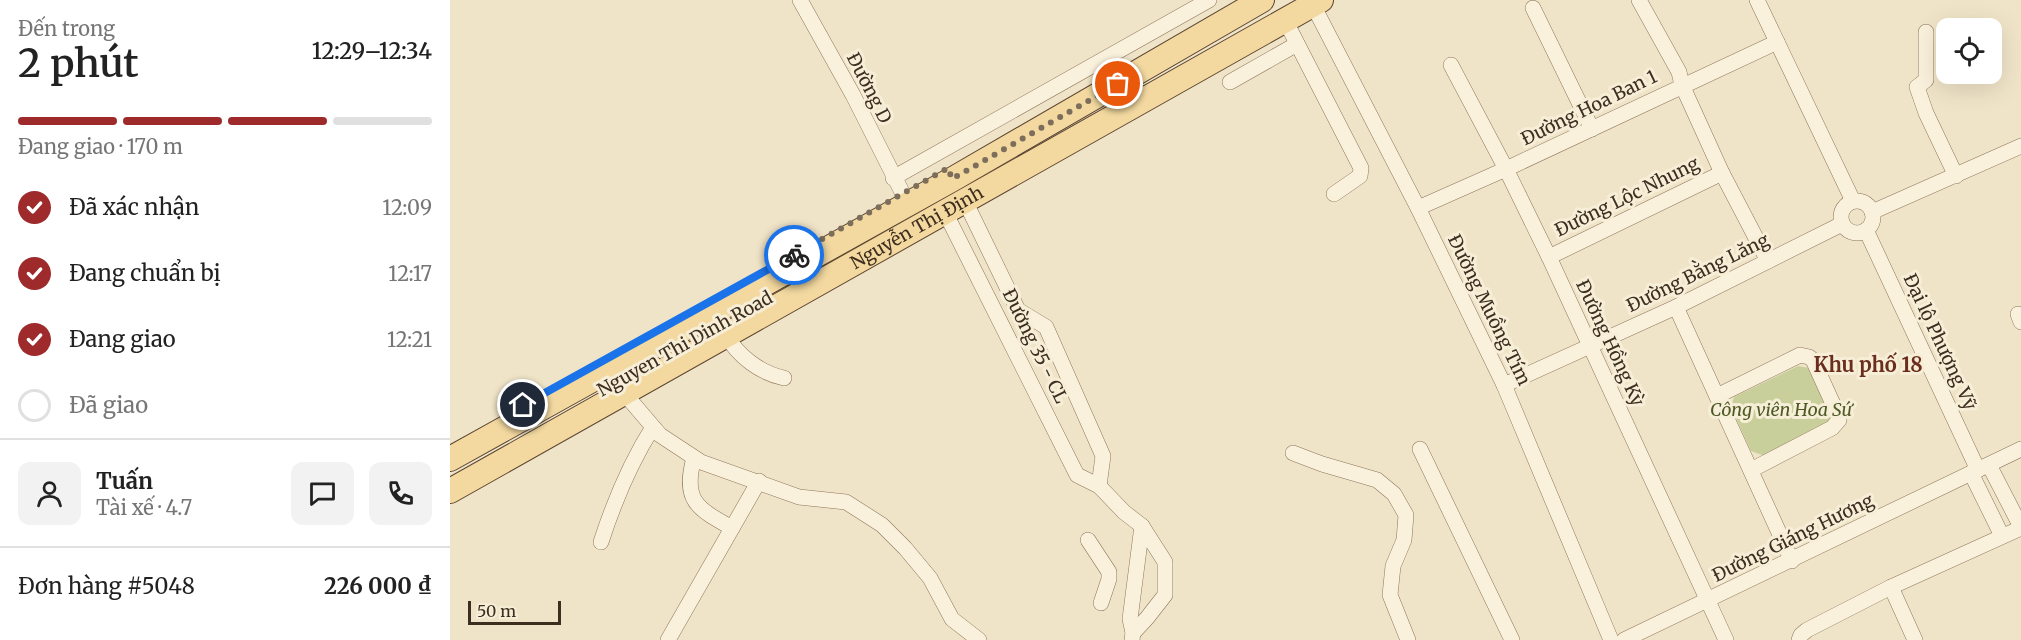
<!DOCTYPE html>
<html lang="vi">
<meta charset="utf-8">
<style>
:root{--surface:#fff;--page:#f2f2f2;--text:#222;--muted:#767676;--line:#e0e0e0;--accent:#9e2a2b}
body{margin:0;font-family:Merriweather,serif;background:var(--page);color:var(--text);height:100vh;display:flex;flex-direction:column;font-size:22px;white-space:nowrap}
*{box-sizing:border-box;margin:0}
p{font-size:20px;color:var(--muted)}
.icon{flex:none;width:33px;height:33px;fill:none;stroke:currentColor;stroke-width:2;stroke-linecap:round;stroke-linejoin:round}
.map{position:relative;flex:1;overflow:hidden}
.panel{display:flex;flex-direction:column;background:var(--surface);width:450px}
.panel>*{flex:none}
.buttons{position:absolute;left:1486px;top:18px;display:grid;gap:12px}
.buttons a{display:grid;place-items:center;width:66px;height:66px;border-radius:12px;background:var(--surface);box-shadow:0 6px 24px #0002;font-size:30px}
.scale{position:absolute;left:18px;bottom:15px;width:93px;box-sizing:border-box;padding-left:6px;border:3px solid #3d2e20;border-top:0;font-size:16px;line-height:21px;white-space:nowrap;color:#3d2e20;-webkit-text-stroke:4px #f7eed8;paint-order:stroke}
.pin{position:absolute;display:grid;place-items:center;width:51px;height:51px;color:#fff;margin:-26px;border:3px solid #fff;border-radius:50%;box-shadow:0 2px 6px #0007}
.courier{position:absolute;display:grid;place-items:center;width:60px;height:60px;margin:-30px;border:4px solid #1a73e8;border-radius:50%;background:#fff;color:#222;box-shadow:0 2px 8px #0007}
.head em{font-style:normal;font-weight:600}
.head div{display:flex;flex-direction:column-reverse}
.head{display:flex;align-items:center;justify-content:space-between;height:102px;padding:0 18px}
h1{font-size:39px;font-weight:600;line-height:45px}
.bar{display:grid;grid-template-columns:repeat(4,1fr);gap:9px 6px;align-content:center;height:72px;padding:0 18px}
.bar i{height:8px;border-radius:4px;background:var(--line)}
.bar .on{background:var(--accent)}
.bar p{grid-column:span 4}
.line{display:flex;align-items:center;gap:15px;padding:0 18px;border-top:2px solid var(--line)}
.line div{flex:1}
.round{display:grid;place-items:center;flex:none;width:63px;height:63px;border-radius:12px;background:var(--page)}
ol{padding:0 18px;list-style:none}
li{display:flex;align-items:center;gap:18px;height:66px}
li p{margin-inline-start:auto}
li .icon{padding:6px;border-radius:50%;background:var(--accent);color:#fff;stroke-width:4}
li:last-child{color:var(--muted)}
li i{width:33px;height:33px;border:3px solid var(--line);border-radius:50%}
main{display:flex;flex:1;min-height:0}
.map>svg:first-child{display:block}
.green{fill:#c9cf9b}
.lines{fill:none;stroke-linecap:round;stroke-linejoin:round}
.street-casing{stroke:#8d765c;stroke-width:16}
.primary-casing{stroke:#5b4430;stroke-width:26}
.street{stroke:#faf1dc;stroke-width:15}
.primary{stroke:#f3d9a0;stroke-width:24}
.done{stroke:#7c6e5b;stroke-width:6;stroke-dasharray:0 10.8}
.route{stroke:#1a73e8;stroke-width:8}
.labels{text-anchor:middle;stroke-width:6;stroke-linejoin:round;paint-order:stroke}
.street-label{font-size:18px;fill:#3d2e20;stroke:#f7eed8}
.park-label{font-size:18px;font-style:italic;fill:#4d5a26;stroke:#f7eed8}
.neighbourhood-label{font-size:20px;font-weight:bold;fill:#6b2e1e;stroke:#f7eed8}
</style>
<main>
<section class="panel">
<div class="head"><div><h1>2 phút</h1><p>Đến trong</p></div><em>12:29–12:34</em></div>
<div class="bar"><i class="on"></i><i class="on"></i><i class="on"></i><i></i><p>Đang giao · 170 m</p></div>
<ol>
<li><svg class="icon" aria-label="check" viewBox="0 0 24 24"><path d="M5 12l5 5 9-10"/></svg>Đã xác nhận<p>12:09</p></li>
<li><svg class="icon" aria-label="check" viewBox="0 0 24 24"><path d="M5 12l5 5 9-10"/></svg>Đang chuẩn bị<p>12:17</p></li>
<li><svg class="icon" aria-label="check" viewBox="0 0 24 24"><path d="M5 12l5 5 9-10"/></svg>Đang giao<p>12:21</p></li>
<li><i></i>Đã giao</li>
</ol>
<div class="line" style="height:108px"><a class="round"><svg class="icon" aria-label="person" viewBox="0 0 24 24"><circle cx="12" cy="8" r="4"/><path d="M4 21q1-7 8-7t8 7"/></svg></a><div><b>Tuấn</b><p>Tài xế · 4.7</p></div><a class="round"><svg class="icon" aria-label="chat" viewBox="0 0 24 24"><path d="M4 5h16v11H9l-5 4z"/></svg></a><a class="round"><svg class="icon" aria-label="phone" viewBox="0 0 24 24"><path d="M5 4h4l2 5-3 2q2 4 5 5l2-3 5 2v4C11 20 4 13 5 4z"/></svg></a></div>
<div class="line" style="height:78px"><div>Đơn hàng #5048</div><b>226 000 ₫</b></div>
</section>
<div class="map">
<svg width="1571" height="640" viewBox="0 0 1571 640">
<rect width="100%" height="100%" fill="#f0e4c8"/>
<path class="green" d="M1348,366l11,2 22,45 -2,8 -64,35 -14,-5 -20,-44 3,-10z"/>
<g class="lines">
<defs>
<g id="street">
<path d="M350,0l53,95 50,99"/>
<path d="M1189,0l40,72 3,13 40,88 46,88"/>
<path d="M1307,0l96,201"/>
<path d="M863,5l105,203 86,177 107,255"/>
<path d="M1083,8l59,121"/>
<path d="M835,20l76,148 -1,8 -26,18"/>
<path d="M1476,32v48l-9,7 9,26 30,63"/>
<path d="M1001,65l55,104 43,88 177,383"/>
<path d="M780,82l67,-38"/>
<path d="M443,178l316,-178"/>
<circle cx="1407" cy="217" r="16"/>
<path d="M515,201l53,109 28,17 57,129 -4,30"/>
<path d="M968,208l88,-39 271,-127"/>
<path d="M495,212l132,263 22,11 25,26 18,14 23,36v33l-18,23 -14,15"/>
<path d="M1422,212l149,-66"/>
<path d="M1416,230l112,240"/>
<path d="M1099,257l173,-84"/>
<path d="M1226,307l116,254"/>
<path d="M1568,314l3,8"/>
<path d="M276,335c12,21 34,38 58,43"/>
<path d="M1054,385l172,-78 166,-83"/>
<path d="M174,393l36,42 41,27 98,35 47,5 36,23 23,23 25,30 22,41 27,21"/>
<path d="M1267,396l83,-41 9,2 4,3 25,55 1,5 -7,8 -81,42"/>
<path d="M970,449l92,191"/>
<path d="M843,453l29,11 55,16 17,14 12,21 -2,25 -11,26 -3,29 18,45"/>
<path d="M244,458c-12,43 4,51 38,70"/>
<path d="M1539,465l32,62"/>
<path d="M1521,473l31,63"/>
<path d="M638,540l21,32v7l-8,24"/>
<path d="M151,542c13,-40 29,-79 52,-115"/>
<path d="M1441,587l24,53"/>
<path d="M218,640l91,-159"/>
<path d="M682,640l1,-7 -3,-14 12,-93"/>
<path d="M1174,640l397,-191"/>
<path d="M1349,640l2,-5 6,-5 84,-43 130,-59"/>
</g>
<g id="primary">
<path d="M0,459l503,-280 309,-179"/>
<path id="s1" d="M0,491l871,-491"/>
</g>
</defs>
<use href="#street" class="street-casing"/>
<use href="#primary" class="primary-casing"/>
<use href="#street" class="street"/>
<use href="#primary" class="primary"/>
</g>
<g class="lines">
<path class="done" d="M344,255l154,-87 4,11 166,-95"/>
<path class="route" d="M73,405l271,-150"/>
</g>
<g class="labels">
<g class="street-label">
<text transform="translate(419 88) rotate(63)" y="6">Đường D</text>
<text transform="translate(1139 108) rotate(-26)" y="6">Đường Hoa Ban 1</text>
<text transform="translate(1177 197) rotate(-26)" y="6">Đường Lộc Nhung</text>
<text dy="6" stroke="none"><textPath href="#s1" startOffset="536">Nguyễn Thị Định</textPath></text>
<text transform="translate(1248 273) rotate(-26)" y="6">Đường Bằng Lăng</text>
<text transform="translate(1039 310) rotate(64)" y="6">Đường Muồng Tím</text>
<text transform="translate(1490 342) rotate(65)" y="6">Đại lộ Phượng Vỹ</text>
<text transform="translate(1160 343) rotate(65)" y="6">Đường Hồng Kỳ</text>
<text transform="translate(235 344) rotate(-29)" y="6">Nguyen Thi Dinh Road</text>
<text transform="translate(585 346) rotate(64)" y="6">Đường 35 - CL</text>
<text transform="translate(1343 538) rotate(-26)" y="6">Đường Giáng Hương</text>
</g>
<g class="park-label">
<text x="1331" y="416">Công viên Hoa Sứ</text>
</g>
<g class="neighbourhood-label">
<text x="1418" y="372">Khu phố 18</text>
</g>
</g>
</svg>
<div class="buttons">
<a><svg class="icon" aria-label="locate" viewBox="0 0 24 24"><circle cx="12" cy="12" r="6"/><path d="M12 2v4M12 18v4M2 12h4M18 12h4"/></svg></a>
</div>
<div class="scale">50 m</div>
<div class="pin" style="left:668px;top:84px;background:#ea580c"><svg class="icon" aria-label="bag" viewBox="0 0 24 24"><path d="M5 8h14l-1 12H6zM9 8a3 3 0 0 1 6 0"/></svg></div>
<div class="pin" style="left:73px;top:405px;background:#1f2937"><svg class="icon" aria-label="home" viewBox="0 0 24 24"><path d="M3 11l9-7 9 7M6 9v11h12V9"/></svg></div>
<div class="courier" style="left:344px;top:255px"><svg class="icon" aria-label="bike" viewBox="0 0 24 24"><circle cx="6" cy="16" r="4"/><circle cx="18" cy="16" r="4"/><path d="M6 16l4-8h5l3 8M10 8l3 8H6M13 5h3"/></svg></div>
</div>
</main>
